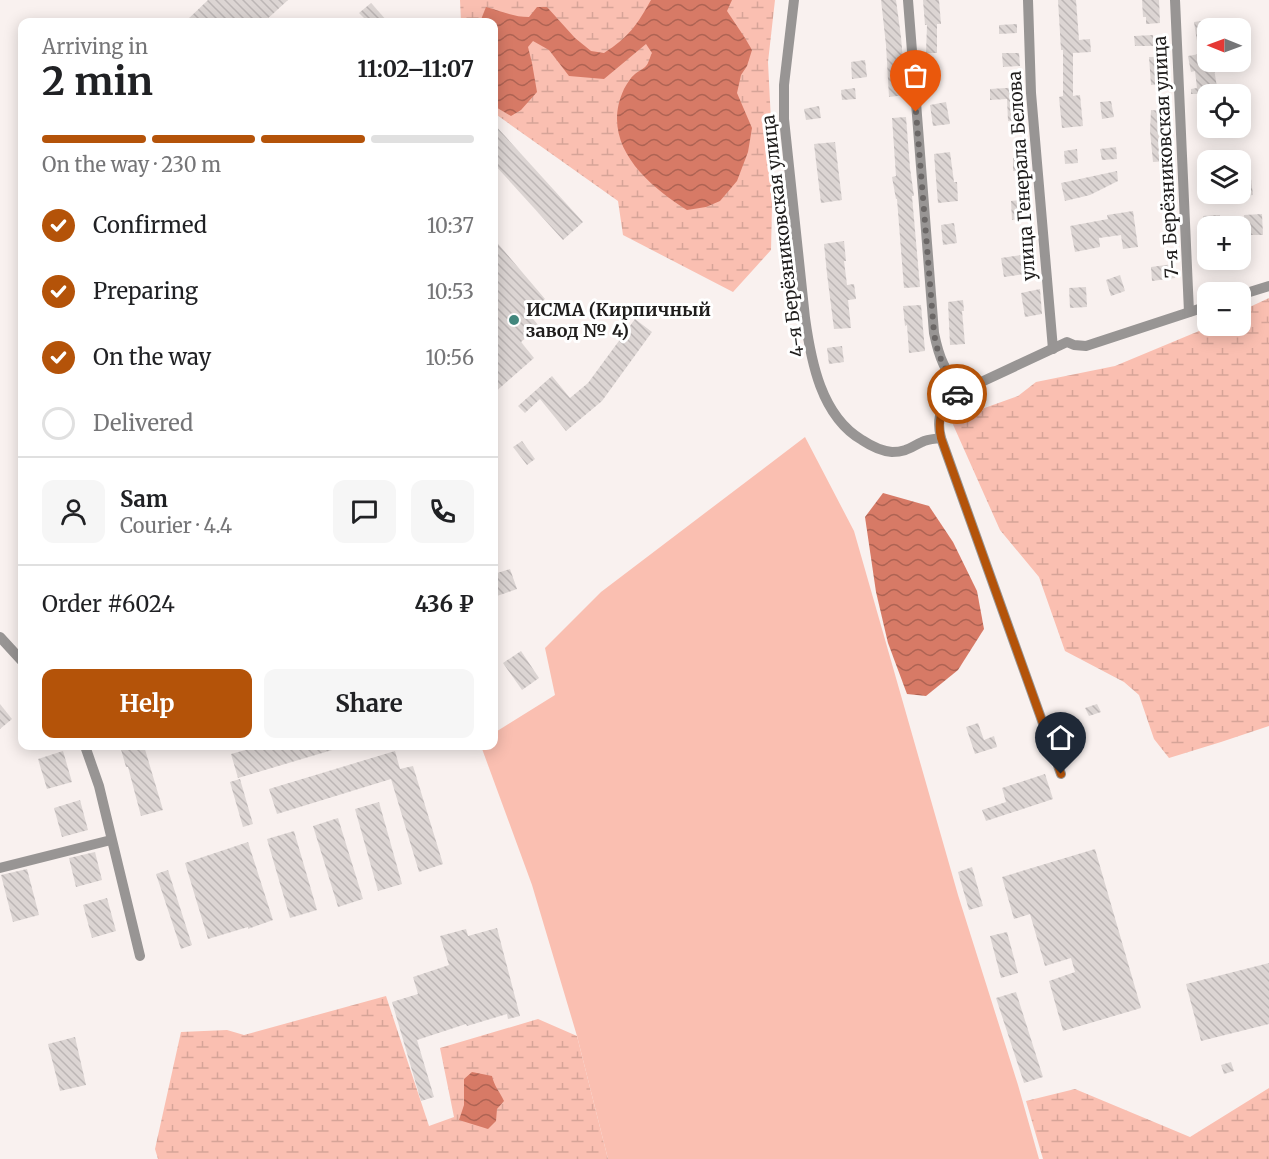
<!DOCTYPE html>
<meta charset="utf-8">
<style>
:root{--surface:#fff;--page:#f6f6f6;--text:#202124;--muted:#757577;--line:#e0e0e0;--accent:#b45309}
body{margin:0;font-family:Merriweather,serif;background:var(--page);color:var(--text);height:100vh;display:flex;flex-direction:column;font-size:22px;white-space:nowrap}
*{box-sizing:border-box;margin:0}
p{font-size:20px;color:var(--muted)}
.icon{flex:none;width:33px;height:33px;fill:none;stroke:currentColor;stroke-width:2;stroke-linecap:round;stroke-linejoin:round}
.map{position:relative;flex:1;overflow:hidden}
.sheet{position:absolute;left:18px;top:18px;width:480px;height:732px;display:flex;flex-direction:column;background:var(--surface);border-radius:12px;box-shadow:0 3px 15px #0003}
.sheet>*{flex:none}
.needle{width:39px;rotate:271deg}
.controls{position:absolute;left:1197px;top:18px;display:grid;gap:12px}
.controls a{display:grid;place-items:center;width:54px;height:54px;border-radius:12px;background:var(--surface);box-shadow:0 3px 15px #0003;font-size:30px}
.pin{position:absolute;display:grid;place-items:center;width:51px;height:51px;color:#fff;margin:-62px -26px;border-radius:50% 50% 50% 0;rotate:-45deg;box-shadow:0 0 6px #0007}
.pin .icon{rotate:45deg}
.courier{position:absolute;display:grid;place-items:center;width:60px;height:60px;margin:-30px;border:4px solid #b45309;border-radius:50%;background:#fff;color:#222;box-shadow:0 2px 8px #0007}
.summary em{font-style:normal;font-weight:700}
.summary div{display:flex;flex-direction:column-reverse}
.summary{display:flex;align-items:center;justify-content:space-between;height:102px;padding:0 24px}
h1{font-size:39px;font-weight:700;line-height:45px}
.bar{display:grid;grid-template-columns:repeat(4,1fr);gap:9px 6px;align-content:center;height:72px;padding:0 24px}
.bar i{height:8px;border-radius:4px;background:var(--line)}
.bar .active{background:var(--accent)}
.bar p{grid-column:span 4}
.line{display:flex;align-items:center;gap:15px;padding:0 24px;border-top:2px solid var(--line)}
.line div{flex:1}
.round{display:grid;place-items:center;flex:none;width:63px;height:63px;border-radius:12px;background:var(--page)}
ol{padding:0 24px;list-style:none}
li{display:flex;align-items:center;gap:18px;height:66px}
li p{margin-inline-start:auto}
li .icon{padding:6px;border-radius:50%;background:var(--accent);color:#fff;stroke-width:4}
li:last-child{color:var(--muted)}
li i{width:33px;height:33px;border:3px solid var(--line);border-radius:50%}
.primary-button{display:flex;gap:12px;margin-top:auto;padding:12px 24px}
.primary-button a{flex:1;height:69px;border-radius:12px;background:var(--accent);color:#fff;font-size:24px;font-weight:700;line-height:69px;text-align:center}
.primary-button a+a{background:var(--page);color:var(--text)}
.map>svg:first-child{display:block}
.wetland{fill:url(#wetland-marsh)}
.garden{fill:#fabfb1}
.water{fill:url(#water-waves)}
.building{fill:url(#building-back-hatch)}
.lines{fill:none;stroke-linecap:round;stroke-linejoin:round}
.street{stroke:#989594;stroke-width:10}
.done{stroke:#6b6766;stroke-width:6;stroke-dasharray:0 10.8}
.route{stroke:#b45309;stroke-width:8}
.poi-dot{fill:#42877d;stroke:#fff;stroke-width:2}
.labels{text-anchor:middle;stroke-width:6;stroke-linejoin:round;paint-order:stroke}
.street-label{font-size:18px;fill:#1f1d1c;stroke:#fff}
.poi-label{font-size:18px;font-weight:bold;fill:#1f1d1c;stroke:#fff;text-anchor:start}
</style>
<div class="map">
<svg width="1269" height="1159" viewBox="0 0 1269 1159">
<defs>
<pattern id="wetland-marsh" width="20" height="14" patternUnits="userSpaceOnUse" patternTransform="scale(1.5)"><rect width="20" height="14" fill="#fabfb1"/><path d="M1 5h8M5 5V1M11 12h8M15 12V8" fill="none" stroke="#d6a498"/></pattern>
<pattern id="water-waves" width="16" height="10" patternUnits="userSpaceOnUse" patternTransform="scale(1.5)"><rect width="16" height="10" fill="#d77a66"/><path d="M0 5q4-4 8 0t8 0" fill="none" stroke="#ae6353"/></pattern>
<pattern id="building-back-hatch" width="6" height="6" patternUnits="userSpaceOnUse" patternTransform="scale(1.5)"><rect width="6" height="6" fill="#dcd5d3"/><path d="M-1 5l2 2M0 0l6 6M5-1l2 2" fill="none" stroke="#bcb6b5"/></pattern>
</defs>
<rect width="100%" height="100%" fill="#f9f1ef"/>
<g class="wetland">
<path d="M460,0h315l-7,62 5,99 -2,89 -38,42 -110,-57 -5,-34 -124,-88v-91h-33z"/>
<path d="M1269,298v428l-48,16 -52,16 -15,-19 -15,-44 -15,-13 -59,-31 -26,-74 -39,-47 -49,-110 67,-24 18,-14 79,-16 96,-40h29l1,-15z"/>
<path d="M386,996l43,130 25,-9 -14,-69 98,-29 39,17 31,123h-450l-3,-10 26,-117 46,-2 17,5z"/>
<path d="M1269,1088v71h-226l-17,-58 49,-12 115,48z"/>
</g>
<path class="garden" d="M805,437l49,94 104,364 60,190 21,74h-431l-31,-123 -45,-151 -51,-139h13v-13l61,-38 -10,-47 56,-56z"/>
<g class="water">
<path d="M651,0h81l-5,11 18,27 7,12 -5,16 -6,9 -4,18 15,35 -4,24 -11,29 -17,20 -14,6 -19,3c-41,-26 -88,-67 -63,-121 3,-5 6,-11 11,-15 3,-3 9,-5 11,-8 3,-3 4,-10 6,-13l-6,-9 -42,35 -35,-3 -20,-26 -16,-9 -5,6 4,16 5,29 -16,18 -10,6 -17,-10v-84h-14l6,-15c15,4 28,10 43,10l8,-10h10l28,31 16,13 13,2c25,-16 33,-28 47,-53z"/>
<path d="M883,493l46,13 24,36 24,49 7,38 -26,41 -32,26 -19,-2 -19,-51 -12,-51 -11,-75z"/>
<path d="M472,1072l20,4c2,10 8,16 12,25l-7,8 -1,12 -8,8 -29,-9 5,-15v-26z"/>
</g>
<g class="building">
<path d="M208,0h80l-24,22h-79z"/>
<path d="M881,0h15l5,37 5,58 -17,2 -3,-52z"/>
<path d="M923,0h16l2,24h-4v29h-11l1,-28h-2z"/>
<path d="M1058,0h18l3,40 11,-1 1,13 -18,1v43l7,-1 3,31 -21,2 -3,-31 4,-1v-46h-2z"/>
<path d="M1142,0h17l1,23 -14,1v-7h-3z"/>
<path d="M371,3l17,19h-20l-9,-9z"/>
<path d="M1208,20v42h5l5,32h-10v29h-7l-3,-29h-7v-5l6,-1 -2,-17 -4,1 -3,-16 11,-2 -5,-32z"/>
<path d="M1017,24v9l-18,1v-9z"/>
<path d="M1153,35v11h-18l-1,-10z"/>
<path d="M1002,53h17l1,13 -17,1z"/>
<path d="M1149,57h13l1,27 -12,1z"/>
<path d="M865,60l2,17 -15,2 -1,-17z"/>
<path d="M1022,87l2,33 -16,1 -1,-22 -17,1v-11z"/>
<path d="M855,88l1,11 -14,1 -1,-10z"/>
<path d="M1111,101l3,16 -12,2 -2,-17z"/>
<path d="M946,102l4,22 -17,2 -3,-21z"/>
<path d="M819,106l2,12 -15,2 -2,-11z"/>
<path d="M1151,110l12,1 -1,27h7l1,23 -17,1 -3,-31z"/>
<path d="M906,117l4,51 4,28h-2l8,91 -16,1 -7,-89h-1l-4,-22 4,-1 -4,-58z"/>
<path d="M494,124l89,98 -20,18 -69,-76z"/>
<path d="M835,142l7,58 -21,3 -7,-59z"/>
<path d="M1116,147l1,12 -15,1 -2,-11z"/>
<path d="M1077,149l1,14 -13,1 -1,-13z"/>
<path d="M950,152l4,30h3l1,19 -20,2 -4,-49z"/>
<path d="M1028,157v14h-15v-13z"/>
<path d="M1117,171l1,10 -28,14 -25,6 -4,-18z"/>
<path d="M1251,179l2,16 -13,2v-17z"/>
<path d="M1031,199l1,19 -20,2 -1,-19z"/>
<path d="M1133,211l5,36 -15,2 -2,-14 -22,3 1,9 -25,5 -5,-26 38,-7 -1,-4z"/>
<path d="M1262,214l1,21h-18l-1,-20z"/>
<path d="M1220,215l1,11h-17l-1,-10z"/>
<path d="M954,223l3,20 -14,2 -2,-20z"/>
<path d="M494,239l51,60 -17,14 11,13 -18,16 13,16 -40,35z"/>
<path d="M844,241l2,20h-2l3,24 7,-1 2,15 -8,1 3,28 -17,1 -7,-55 -3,-30z"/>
<path d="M1022,255l3,19 -21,3 -3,-19z"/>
<path d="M1173,264l2,14 -23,3 -1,-14z"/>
<path d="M1120,275l5,16 -14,5 -5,-16z"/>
<path d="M1086,287l1,20 -17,1 -1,-20z"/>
<path d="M1040,289l2,25 -17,3 -4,-24z"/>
<path d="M963,300l1,11h-2l3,33 -15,1 -2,-43z"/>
<path d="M921,305l4,46 -16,2 -2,-28 -2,1 -2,-20z"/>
<path d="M635,319l17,13 -50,69 -36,30 -26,-32 -15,14 -7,-7 34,-30 18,22 18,-15z"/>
<path d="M842,346l2,16 -15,2 -2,-16z"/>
<path d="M522,441l13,18 -8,6 -14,-18z"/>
<path d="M510,569l7,20 -23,8v-23z"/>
<path d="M521,651l18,27 -17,12 -19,-27z"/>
<path d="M0,704l12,15 -12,10z"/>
<path d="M1097,704l4,8 -12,4 -4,-8z"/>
<path d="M978,723l6,17 10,-4 3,11 -22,7 -9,-27z"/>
<path d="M120,746h24l19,64 -22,6 -13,-49h-2z"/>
<path d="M260,746h79v2l-101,30 -7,-24z"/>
<path d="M63,751l9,31 -25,7 -9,-30z"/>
<path d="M395,751l5,18 13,-3 30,98 -24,8 -28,-93 -114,35 -8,-25z"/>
<path d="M1045,774l8,25 -67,22 -4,-11 24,-8 -4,-14z"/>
<path d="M240,779l13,45 -10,3 -13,-45z"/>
<path d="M80,800l8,30 -26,7 -8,-29z"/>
<path d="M379,802l23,82 -24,7 -23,-82z"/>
<path d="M338,818l25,81 -25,8 -25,-81z"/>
<path d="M294,831l23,79 -27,8 -23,-79z"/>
<path d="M248,842l25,78 -25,9v-2l-40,12 -23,-76z"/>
<path d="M1095,849l46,159 -78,23 -14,-50 26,-9 -4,-14 -26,8 -15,-52 -16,5 -12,-42z"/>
<path d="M95,852l7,28 -26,7 -7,-29z"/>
<path d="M972,867l11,39 -14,4 -11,-38z"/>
<path d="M27,869l12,46 -26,7 -12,-47z"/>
<path d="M168,870l24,75 -11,4 -25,-75z"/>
<path d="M107,898l9,33 -24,7 -9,-33z"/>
<path d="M497,928l23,88 -12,3 -1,-5 -40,12 -1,-2 -49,16 17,57 -13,4 -29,-99 26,-8 -5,-17 36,-12 -9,-29 26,-7 2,7z"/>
<path d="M1007,932l11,41 -17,5 -11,-42z"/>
<path d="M1269,963v61l-68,17 -15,-57z"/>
<path d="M1016,992l27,85 -19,6 -28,-85z"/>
<path d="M75,1037l11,48 -26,6 -12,-47z"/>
<path d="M1231,1062l3,9 -10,3 -3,-9z"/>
</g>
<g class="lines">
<g class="street">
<path d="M794,0l-10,85v34l21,199c6,43 16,98 57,122 9,6 19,11 30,12 14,0 19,-5 30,-10 6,-3 13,-3 19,-4"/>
<path d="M908,0l26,333c5,25 11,39 28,58"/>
<path d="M1028,0l3,93 22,256"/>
<path d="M1175,0l14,312"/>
<path d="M1240,295l29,-9"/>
<path d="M0,637l22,24"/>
<path d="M85,746l14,40 41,170"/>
<path d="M1061,774l-120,-336c-6,-24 2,-34 21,-47l105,-49 7,3 12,1 122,-40"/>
<path d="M0,868l111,-28"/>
</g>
</g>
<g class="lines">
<path class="done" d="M916,112l18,221c4,25 11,39 28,58l-5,3"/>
<path class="route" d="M957,394c-16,11 -20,25 -16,44l120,336"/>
</g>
<circle class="poi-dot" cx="514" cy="320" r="6"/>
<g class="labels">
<g class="street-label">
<text transform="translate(1166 157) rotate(-93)" y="6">7-я Берёзниковская улица</text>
<text transform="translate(1022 176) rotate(-94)" y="6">улица Генерала Белова</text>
<text transform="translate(783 236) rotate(-97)" y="6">4-я Берёзниковская улица</text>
</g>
<g class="poi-label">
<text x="526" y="316">ИСМА (Кирпичный<tspan x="526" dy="21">завод № 4)</tspan></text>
</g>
</g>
</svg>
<div class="controls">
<a><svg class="needle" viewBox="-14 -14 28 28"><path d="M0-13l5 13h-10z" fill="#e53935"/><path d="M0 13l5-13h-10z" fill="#757577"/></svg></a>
<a><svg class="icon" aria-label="locate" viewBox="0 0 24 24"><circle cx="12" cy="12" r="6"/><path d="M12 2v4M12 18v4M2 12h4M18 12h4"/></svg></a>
<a><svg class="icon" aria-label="layers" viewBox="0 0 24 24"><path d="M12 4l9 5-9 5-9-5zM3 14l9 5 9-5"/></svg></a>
<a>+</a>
<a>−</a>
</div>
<div class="pin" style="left:916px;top:112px;background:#ea580c"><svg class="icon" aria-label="bag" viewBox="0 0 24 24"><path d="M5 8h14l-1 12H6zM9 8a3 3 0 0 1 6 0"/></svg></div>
<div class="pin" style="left:1061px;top:774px;background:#1f2937"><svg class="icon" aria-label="home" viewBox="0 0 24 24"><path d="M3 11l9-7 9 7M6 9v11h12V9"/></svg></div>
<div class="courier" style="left:957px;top:394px"><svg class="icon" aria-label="car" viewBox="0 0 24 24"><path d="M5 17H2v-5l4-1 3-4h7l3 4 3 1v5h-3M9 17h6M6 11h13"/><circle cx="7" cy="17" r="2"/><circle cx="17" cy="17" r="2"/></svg></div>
<section class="sheet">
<div class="summary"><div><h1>2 min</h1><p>Arriving in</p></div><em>11:02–11:07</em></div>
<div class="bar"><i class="active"></i><i class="active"></i><i class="active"></i><i></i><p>On the way · 230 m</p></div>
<ol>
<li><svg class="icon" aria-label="check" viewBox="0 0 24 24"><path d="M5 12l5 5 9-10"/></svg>Confirmed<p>10:37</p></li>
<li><svg class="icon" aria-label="check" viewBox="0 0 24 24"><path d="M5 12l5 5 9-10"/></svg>Preparing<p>10:53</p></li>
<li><svg class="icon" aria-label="check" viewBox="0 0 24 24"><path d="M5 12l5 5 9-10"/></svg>On the way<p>10:56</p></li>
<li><i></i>Delivered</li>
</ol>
<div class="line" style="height:108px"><a class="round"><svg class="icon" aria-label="person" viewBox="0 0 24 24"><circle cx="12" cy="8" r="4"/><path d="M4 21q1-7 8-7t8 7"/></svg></a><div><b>Sam</b><p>Courier · 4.4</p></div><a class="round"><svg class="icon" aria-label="chat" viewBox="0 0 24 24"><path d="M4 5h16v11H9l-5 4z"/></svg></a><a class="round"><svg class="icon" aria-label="phone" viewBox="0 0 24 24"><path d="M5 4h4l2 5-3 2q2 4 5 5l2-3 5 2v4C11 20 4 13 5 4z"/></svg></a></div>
<div class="line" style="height:78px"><div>Order #6024</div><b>436 ₽</b></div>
<div class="primary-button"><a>Help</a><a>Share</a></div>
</section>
</div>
